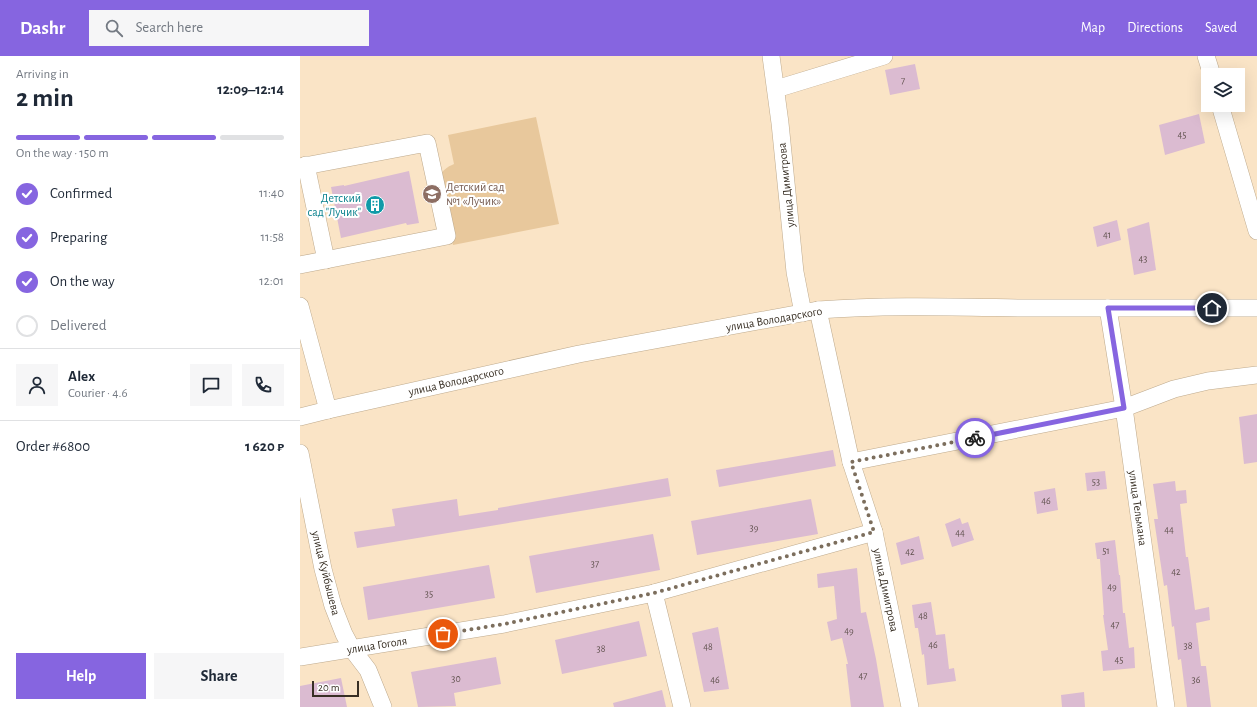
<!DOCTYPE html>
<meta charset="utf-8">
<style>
:root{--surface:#fff;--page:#f6f6f7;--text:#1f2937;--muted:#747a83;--line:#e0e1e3;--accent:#8665e0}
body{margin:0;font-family:"Alegreya Sans",sans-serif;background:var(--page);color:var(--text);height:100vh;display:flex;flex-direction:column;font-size:15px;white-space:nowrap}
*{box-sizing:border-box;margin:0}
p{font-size:13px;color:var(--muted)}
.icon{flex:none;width:22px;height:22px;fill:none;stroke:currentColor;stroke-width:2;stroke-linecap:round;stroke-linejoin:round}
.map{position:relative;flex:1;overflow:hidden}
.side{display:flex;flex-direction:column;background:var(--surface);width:300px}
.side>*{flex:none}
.controls{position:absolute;left:901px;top:12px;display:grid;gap:8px}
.controls a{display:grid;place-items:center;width:44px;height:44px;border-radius:0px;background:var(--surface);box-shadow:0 4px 16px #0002;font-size:20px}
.scale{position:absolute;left:12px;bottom:10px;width:47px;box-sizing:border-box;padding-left:4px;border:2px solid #382f24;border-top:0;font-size:11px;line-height:14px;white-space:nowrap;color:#382f24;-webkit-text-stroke:3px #fff;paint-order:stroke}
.pin{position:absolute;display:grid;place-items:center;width:34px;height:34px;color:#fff;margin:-17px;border:2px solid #fff;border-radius:50%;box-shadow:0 1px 4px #0007}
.courier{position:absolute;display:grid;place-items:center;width:40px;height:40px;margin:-20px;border:3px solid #8665e0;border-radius:50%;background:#fff;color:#222;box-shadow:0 1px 5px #0007}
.headline em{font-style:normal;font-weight:600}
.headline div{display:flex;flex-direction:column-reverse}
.headline{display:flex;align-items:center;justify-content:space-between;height:68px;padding:0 16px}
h1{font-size:26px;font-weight:600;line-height:30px}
.bar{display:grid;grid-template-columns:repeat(4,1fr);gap:6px 4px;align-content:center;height:48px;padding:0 16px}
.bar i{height:5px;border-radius:3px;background:var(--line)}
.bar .current{background:var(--accent)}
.bar p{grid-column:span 4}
.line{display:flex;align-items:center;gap:10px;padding:0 16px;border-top:1px solid var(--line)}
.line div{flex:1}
.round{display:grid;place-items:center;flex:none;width:42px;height:42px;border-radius:0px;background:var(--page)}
ol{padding:0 16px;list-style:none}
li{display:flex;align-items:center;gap:12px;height:44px}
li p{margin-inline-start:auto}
li .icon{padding:4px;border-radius:50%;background:var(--accent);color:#fff;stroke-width:4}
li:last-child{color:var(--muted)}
li i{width:22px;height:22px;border:2px solid var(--line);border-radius:50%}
.action{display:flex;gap:8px;margin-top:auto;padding:8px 16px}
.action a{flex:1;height:46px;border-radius:0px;background:var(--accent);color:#fff;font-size:16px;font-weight:600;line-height:46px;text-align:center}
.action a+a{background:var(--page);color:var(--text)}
header{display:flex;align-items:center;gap:24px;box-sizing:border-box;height:56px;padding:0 20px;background:var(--accent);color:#fff}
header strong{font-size:19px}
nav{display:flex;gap:22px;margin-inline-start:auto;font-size:14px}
.search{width:280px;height:36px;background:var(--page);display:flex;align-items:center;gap:10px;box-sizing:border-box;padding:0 14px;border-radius:0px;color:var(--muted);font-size:15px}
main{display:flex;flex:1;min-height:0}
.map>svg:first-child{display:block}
.green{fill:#e8c89c}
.building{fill:#dbbbd1}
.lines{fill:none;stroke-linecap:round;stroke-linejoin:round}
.minor-casing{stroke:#beaa8d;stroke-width:18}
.minor{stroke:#fff;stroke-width:17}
.done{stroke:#7c6e5d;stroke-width:4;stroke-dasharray:0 7.2}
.route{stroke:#8665e0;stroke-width:5}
.labels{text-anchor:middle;stroke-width:4;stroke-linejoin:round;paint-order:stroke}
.number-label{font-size:10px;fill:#61524f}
.street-label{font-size:12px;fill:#382f24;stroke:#fff}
.education-label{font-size:12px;fill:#785e54;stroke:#fff;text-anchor:start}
.culture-label{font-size:12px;fill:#0d838f;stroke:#fff;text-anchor:end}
</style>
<header>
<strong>Dashr</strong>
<div class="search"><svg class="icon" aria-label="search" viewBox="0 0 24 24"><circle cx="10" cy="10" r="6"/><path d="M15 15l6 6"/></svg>Search here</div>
<nav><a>Map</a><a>Directions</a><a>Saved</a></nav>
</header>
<main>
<section class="side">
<div class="headline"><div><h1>2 min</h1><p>Arriving in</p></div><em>12:09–12:14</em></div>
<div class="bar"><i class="current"></i><i class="current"></i><i class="current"></i><i></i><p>On the way · 150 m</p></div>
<ol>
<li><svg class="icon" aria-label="check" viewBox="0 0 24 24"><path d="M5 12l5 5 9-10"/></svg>Confirmed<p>11:40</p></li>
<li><svg class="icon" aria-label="check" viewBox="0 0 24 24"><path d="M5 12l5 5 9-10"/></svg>Preparing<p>11:58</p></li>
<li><svg class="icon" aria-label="check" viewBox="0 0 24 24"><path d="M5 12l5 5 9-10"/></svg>On the way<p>12:01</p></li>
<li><i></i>Delivered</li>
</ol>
<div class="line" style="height:72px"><a class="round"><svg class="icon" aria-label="person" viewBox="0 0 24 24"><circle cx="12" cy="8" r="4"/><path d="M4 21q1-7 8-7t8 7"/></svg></a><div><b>Alex</b><p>Courier · 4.6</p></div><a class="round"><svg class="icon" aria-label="chat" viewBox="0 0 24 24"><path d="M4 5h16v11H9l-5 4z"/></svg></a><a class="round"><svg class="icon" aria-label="phone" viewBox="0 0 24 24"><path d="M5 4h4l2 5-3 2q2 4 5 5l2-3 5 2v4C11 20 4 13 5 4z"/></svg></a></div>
<div class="line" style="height:52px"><div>Order #6800</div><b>1 620 ₽</b></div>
<div class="action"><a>Help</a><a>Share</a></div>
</section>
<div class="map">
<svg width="957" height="651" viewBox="0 0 957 651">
<rect width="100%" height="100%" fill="#fae4c6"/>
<path class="green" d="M236,61l23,107 -106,21 -13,-67c2,-8 7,-11 14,-14l-6,-29z"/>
<g class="building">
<path d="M615,8l5,25 -30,6 -5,-25z"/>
<path d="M899,58l6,29 -40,12 -6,-30z"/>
<path d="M109,115l10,52 -12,2 -1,-2 -65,15 -10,-51 13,-2v1z"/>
<path d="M817,164l4,20 -24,7 -4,-20z"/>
<path d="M849,166l7,48 -22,5 -7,-46z"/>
<path d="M957,358v48l-13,2 -5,-47z"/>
<path d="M533,394l3,16 -117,21 -3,-17z"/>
<path d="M805,415l2,18 -20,2 -2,-18z"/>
<path d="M368,422l3,18 -314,52 -3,-16 41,-6 -3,-17 65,-10 2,17 39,-6v-2z"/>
<path d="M875,425l1,10 10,-1 1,13 -7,1 6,53h2l7,53 14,-3 1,13 -14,3 5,43h5l5,41h-24l-6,-48 -3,1 -4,-34 -2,1 -5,-42 -3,1 -10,-67h4l-5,-35z"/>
<path d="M755,432l3,22 -21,4 -3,-22z"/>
<path d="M511,443l7,35 -121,21 -6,-34z"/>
<path d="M660,462l2,6 6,-2 6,18 -22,7 -7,-23z"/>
<path d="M353,478l7,36 -124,23 -7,-37z"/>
<path d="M619,480l5,23 -23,6 -5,-22z"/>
<path d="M815,484l4,35h1l3,38h2l4,35 5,-1 1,21 -32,3 -2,-20 7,-1 -5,-35h1l-4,-56h-3l-2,-16z"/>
<path d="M189,509l6,33 -127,22 -5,-33z"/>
<path d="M557,512l4,45 5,-1 10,47 8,48h-33l-5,-43h2l-6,-26 -11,3 -4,-19 10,-3 -3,-33 -16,2 -1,-14z"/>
<path d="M631,546l5,33 9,-1 4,35 5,-1 2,13 -29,4 -3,-31 -2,1 -4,-27h-3l-3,-23z"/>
<path d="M339,565l8,35 -85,18 -7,-34z"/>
<path d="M418,571l11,62 -25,3 -12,-59z"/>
<path d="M196,601l5,27 -47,9 2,13 -38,1 -7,-35z"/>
<path d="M41,622l6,29h-47v-21z"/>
<path d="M362,634l4,17h-52l-1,-4z"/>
<path d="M784,636l1,15h-23l-1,-12z"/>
</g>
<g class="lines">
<defs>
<g id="minor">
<path d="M471,0l9,67 15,149 8,41"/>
<path d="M906,0l6,19"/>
<path d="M476,33l108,-33"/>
<path d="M920,49l37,126"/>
<path d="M6,109l20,95"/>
<path d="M0,111l127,-24 20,93 -147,29"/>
<path d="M0,250l28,104"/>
<path d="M808,252l16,100 42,299"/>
<path d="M518,254l33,152 23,70 36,175"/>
<path d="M0,361l28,-7 251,-56 239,-44c68,-5 135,-3 203,-2 79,0 157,0 236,0"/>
<path d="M0,397l23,116 10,37 11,28 8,15 16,21 15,37"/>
<path d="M551,406l273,-54 50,-19 34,-8 49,-6"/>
<path d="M354,537l28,114"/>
<path d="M0,601l204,-33 150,-31 220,-61"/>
</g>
</defs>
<use href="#minor" class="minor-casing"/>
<use href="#minor" class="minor"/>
</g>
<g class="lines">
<path class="done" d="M143,578l61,-10 150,-31 220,-61 -23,-70 124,-24"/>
<path class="route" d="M675,382l149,-30 -16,-100h104"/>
</g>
<defs>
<symbol id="school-disc" viewBox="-11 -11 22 22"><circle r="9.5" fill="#8d6e63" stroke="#fff"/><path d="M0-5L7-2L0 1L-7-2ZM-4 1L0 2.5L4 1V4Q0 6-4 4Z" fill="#fff"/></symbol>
<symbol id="building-disc" viewBox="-11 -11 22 22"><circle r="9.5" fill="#0f9aa8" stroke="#fff"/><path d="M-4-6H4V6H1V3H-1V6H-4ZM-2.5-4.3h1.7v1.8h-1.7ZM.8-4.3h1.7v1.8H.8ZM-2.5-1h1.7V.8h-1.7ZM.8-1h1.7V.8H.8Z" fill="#fff"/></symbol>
</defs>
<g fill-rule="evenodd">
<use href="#school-disc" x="121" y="127" width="22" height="22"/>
<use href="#building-disc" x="64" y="138" width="22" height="22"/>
</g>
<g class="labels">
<g class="number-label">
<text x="603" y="28">7</text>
<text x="882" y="82">45</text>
<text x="807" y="182">41</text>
<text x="843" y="206">43</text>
<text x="796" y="429">53</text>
<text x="746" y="448">46</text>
<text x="454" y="475">39</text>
<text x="869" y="477">44</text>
<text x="660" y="480">44</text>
<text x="806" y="498">51</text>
<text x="610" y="499">42</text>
<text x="295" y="511">37</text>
<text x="876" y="519">42</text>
<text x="812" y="534">49</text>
<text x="129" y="541">35</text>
<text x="623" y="563">48</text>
<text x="815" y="572">47</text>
<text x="549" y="578">49</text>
<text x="633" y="592">46</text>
<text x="888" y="593">38</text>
<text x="408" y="594">48</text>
<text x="301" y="596">38</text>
<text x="819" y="607">45</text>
<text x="563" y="623">47</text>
<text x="156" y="626">30</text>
<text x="415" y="627">46</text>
<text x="896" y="627">36</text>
</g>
<g class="street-label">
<text transform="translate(486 129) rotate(-96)" y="4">улица Димитрова</text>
<text transform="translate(474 263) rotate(-10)" y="4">улица Володарского</text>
<text transform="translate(156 325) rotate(-13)" y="4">улица Володарского</text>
<text transform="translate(838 452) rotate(82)" y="4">улица Тельмана</text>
<text transform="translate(26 517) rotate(76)" y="4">улица Куйбышева</text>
<text transform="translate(586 534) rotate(78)" y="4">улица Димитрова</text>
<text transform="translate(77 589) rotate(-9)" y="4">улица Гоголя</text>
</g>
<g class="education-label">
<text x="146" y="135">Детский сад<tspan x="146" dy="14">№1 «Лучик»</tspan></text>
</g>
<g class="culture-label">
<text x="61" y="146">Детский<tspan x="61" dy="14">сад "Лучик"</tspan></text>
</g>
</g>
</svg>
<div class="controls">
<a><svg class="icon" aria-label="layers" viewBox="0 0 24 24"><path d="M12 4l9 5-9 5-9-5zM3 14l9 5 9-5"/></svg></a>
</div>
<div class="scale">20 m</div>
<div class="pin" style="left:143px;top:578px;background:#ea580c"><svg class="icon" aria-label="bag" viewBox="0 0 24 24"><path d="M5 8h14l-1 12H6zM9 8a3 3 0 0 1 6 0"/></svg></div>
<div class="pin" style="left:912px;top:252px;background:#1f2937"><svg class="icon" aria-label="home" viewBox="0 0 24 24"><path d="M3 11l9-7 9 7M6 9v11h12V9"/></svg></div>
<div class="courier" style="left:675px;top:382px"><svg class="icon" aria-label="bike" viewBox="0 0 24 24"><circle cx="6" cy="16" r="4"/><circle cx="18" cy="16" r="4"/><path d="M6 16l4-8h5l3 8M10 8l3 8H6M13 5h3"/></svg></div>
</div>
</main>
